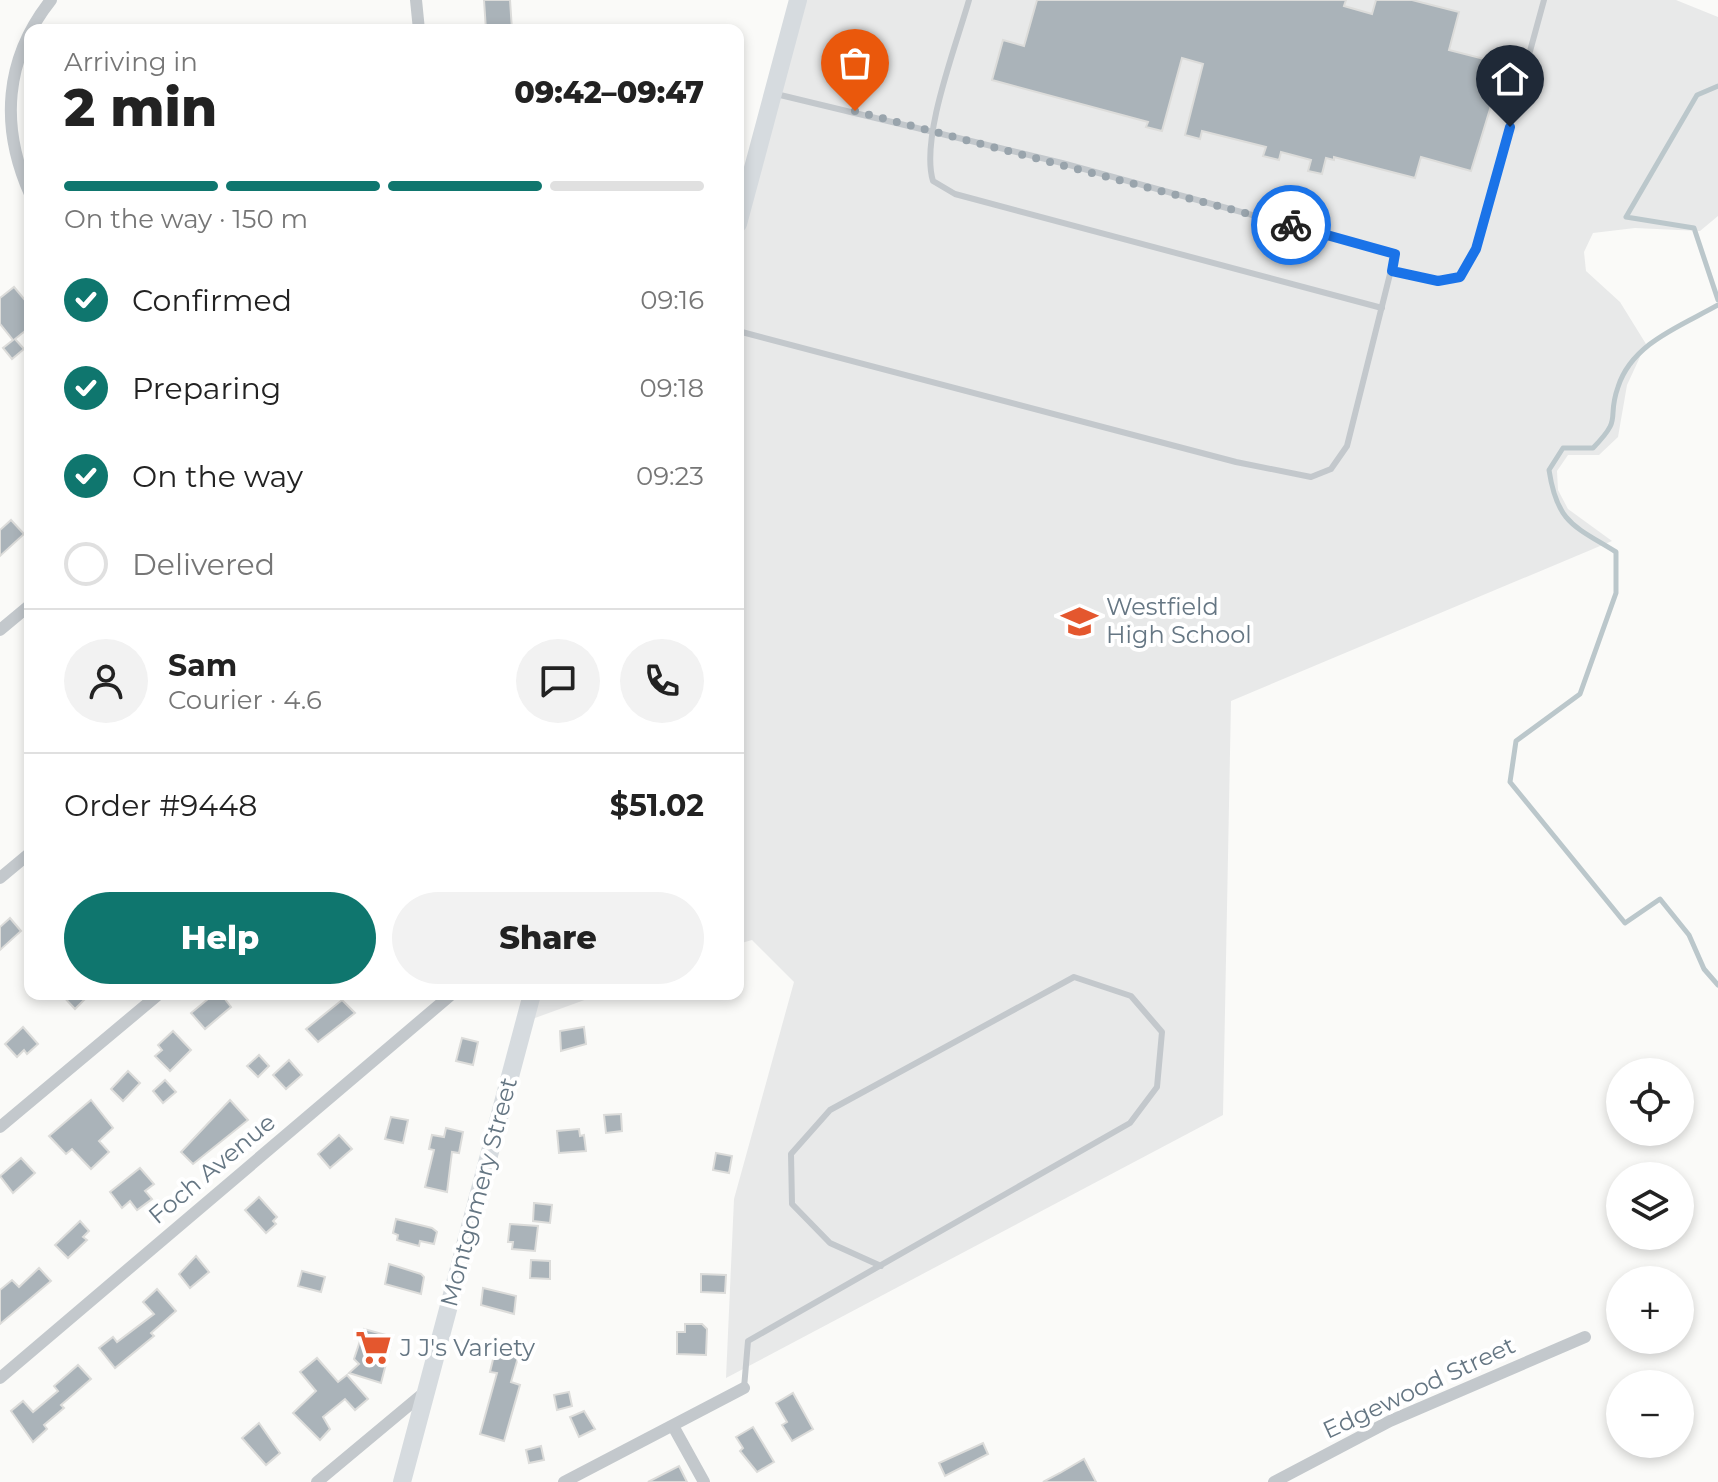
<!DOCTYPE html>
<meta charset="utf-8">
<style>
:root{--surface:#fff;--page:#f2f2f2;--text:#222;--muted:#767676;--line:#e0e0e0;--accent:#0f766e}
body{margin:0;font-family:Montserrat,sans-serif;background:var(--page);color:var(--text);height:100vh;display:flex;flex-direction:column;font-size:30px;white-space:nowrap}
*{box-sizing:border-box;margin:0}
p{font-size:26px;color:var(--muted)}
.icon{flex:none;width:44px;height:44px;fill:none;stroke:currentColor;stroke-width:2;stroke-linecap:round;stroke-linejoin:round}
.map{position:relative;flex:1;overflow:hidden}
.drawer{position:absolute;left:24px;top:24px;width:720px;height:976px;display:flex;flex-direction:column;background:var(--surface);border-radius:16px;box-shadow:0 4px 12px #0003}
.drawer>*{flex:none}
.fabs{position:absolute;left:1606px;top:1058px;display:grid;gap:16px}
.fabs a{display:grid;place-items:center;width:88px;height:88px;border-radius:50%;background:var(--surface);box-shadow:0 4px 12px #0003;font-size:40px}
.pin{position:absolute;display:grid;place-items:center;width:68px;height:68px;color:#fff;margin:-82px -34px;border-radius:50% 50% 50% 0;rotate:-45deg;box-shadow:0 0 8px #0007}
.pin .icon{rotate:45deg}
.courier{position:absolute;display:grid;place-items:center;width:80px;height:80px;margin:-40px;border:6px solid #1a73e8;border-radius:50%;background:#fff;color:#222;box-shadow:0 2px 10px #0007}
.headline em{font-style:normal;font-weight:800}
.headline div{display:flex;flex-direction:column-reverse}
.headline{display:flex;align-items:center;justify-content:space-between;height:136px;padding:0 40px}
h1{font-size:52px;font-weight:800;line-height:60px}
.bar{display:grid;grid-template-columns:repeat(4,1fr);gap:12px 8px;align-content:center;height:96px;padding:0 40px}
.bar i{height:10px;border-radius:6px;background:var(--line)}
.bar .selected{background:var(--accent)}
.bar p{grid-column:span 4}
.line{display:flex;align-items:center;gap:20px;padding:0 40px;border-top:2px solid var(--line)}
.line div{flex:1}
.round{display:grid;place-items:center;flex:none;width:84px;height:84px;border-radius:42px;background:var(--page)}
ol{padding:0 40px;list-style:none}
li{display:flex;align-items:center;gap:24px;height:88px}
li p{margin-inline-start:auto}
li .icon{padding:8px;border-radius:50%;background:var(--accent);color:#fff;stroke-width:4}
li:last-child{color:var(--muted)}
li i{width:44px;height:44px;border:4px solid var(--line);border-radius:50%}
.primary-button{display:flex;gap:16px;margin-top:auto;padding:16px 40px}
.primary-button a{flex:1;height:92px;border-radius:48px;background:var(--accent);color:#fff;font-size:32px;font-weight:800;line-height:92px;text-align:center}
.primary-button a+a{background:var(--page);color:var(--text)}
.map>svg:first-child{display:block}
.built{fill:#e8e9e9}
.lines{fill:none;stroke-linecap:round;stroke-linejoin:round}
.stream{stroke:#bbc7cb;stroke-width:5}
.building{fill:#aab3b9;stroke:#dcdcda;stroke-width:2}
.lane{stroke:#c3c8cc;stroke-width:6}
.street{stroke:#c3c8cc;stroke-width:12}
.secondary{stroke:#d6dbdf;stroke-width:18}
.done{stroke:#99a4ac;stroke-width:8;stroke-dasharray:0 14.4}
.route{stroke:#1a73e8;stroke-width:10}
.labels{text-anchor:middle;stroke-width:8;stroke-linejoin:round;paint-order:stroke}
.poi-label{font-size:24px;fill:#657683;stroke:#fff;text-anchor:start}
.street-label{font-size:24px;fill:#657683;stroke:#fff}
</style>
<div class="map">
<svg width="1718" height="1482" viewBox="0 0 1718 1482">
<rect width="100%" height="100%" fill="#fafaf8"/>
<g class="built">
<path d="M796,0h880l42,17v199l-18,15 -65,-3 -42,5 -9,19 2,19 34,31 26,42 -19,41 -9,52 -19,18h-31l-11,16 1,19 10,19 44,32 -381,160 -8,414 -497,263 8,-179 60,-217 -42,-42 -14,4v-722z"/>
<path d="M532,994h69l-77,28z"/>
</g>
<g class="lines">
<g class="stream">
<path d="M1718,86l-21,9 -71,122 68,11 24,72"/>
<path d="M1718,305c-37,21 -86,38 -100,82 -12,34 6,29 -25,61h-30l-14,22c8,53 25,56 67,82v41l-36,101 -64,47 -6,41 115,141 35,-24 29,36 15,34 14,16"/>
</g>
</g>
<g class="building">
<path d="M484,0h26l2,30h-26z"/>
<path d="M1037,0h309l-2,6 28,8 4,-14h36l47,12 -10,38 51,13 -2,20 -27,88 -50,-14 -6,21 -81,-21v3l-8,-2 -4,16 -14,-3 3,-11 -30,-8 -2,8 -16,-4 3,-9 -64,-16 -2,8 -15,-4 18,-71 -21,-6 -20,73 -16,-4 2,-5 -156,-42 11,-40 21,6z"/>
<path d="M14,287l16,19v21l-15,12 9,10 -12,10 -9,-11 10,-8 -13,-16v-26z"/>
<path d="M11,520l13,14 -24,22v-26z"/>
<path d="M10,918l11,13 -21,19v-23z"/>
<path d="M61,994h29l-15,15z"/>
<path d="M214,994h7l10,13 -26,22 -14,-16z"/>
<path d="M342,1000l13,13 -37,29 -12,-13z"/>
<path d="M23,1027l15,17 -11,10 -3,-4 -7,7 -12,-13z"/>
<path d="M584,1027l2,17 -25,7 -1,-20z"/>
<path d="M173,1031l18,19 -21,21 -15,-15 7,-6 -4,-5z"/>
<path d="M462,1038l16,4 -5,23 -17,-4z"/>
<path d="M259,1055l10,11 -11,11 -11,-11z"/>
<path d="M289,1060l13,15 -16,14 -13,-14z"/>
<path d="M128,1071l12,12 -17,18 -12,-12z"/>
<path d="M165,1080l11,12 -13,11 -10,-12z"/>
<path d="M91,1100l22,28 -14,13 10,11 -18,17 -19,-20 -6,5 -17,-18z"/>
<path d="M230,1100l18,20 -55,44 -12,-12z"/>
<path d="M621,1114l1,17 -16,2 -2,-18z"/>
<path d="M391,1117l17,3 -5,23 -18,-4z"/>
<path d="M446,1128l17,4 -4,21 -7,-1 -5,40 -22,-5 9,-37 -5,-1 3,-14 12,2z"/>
<path d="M579,1129l1,7 4,-1 2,16 -27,2 -2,-22z"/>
<path d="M339,1135l13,14 -22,19 -12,-14z"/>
<path d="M716,1153l16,3 -3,17 -16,-3z"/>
<path d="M21,1158l14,15 -22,20 -13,-17z"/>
<path d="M140,1168l14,16 -9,7 7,8 -15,11 -7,-9 -8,7 -12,-16z"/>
<path d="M259,1197l18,20 -4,4 3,3 -10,9 -21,-23z"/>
<path d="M534,1203l18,2 -2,18 -17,-2z"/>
<path d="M396,1219l36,9 5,4 -3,12 -14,-3 -1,5 -22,-6 1,-5 -5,-2z"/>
<path d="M80,1221l9,10 -6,6 4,3 -19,18 -13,-13z"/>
<path d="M510,1224l28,2 -3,25 -23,-2 1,-7h-5z"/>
<path d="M196,1256l13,16 -19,16 -11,-14z"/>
<path d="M531,1260l19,1v18l-20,-1z"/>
<path d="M389,1264l32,10 3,3 -3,17 -36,-10z"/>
<path d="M39,1268l12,13 -51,43v-34l12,-10 7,7z"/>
<path d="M302,1271l23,6 -4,15 -23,-6z"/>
<path d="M701,1274l25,1 -1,18 -24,-1z"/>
<path d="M483,1288l33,8 -2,18 -33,-9z"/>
<path d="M157,1289l19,22 -25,22 3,3 -39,32 -16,-20 14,-11 4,5 37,-28 -11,-12z"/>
<path d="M685,1324h17l5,5 -1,26 -29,-1v-22h8z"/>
<path d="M364,1329l29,8 -12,46 -32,-10 10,-9 -5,-5z"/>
<path d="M496,1347l23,7 -8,28 9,3 -16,56 -24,-7 17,-61 -7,-1z"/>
<path d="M317,1358l21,24 9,-7 21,24 -13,11 -10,-11 -22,18 7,12 -10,11 -27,-27 23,-22 -16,-19z"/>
<path d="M78,1365l13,14 -30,26 3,3 -20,17 3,4 -14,13 -22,-31 12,-10 10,11 25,-21 -4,-5z"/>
<path d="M569,1392l3,14 -15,4 -3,-15z"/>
<path d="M793,1393l20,36 -21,12 -10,-16 5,-3 -11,-19z"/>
<path d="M584,1411l11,18 -16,8 -9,-20z"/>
<path d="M259,1423l21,30 -14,12 -24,-27z"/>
<path d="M753,1427l21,35 -17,10 -17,-21 3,-3 -7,-11z"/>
<path d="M983,1443l5,11 -43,22 -6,-13z"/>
<path d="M541,1446l3,14 -15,3 -3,-13z"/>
<path d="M1084,1459l12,23h-53l17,-9z"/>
<path d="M679,1466l8,16h-39z"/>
</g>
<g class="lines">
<g class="lane">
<path d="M969,0c-13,46 -49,138 -36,181l22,13 427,114"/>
<path d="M1392,271l46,10 22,-4 16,-28 68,-249"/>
<path d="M738,331l498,131 75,15 20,-8 16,-23 48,-192 -333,-91 -286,-69"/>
<path d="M744,1388l4,-47 382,-218 27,-36 5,-55 -31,-36 -57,-19 -244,133 -39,44 1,50 38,39 51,23"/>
</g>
<g class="street">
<path d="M416,0l3,30"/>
<path d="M30,194c-30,-67 -26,-135 21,-194"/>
<path d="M0,630l30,-25"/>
<path d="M0,878l30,-25"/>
<path d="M0,1127l159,-133"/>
<path d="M0,1378l452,-384"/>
<path d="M673,1426l31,56"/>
<path d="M317,1482l108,-90"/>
<path d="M564,1482l180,-94"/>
<path d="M1274,1482l116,-61 195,-84"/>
</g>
<g class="secondary">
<path d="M738,224l60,-224"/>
<path d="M402,1482l130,-488"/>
</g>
</g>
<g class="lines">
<path class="done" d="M855,111l436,114"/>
<path class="route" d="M1291,225l104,29 -3,17 46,10 22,-4 16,-28 34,-122"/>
</g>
<defs>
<symbol id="school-bare" viewBox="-9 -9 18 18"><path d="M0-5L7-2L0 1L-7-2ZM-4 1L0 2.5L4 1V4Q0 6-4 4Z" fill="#e4572e" stroke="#fff" stroke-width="2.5" paint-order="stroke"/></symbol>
<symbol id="supermarket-bare" viewBox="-9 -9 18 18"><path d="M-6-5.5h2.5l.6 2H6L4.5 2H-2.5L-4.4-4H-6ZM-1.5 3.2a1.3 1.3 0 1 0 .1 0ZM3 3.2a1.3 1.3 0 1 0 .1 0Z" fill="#e4572e" stroke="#fff" stroke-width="2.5" paint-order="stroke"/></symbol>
</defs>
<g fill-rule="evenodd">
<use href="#school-bare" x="1054" y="596" width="51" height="51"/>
<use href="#supermarket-bare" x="348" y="1322" width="51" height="51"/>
</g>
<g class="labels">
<g class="poi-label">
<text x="1106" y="615">Westfield<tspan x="1106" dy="28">High School</tspan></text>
<text x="400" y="1356">J J's Variety</text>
</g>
<g class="street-label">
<text transform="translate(212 1169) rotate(-40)" y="8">Foch Avenue</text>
<text transform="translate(479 1192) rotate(-75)" y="8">Montgomery Street</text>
<text transform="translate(1419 1388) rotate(-25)" y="8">Edgewood Street</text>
</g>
</g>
</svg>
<div class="fabs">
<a><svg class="icon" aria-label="locate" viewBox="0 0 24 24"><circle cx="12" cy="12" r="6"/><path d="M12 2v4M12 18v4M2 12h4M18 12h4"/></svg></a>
<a><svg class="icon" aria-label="layers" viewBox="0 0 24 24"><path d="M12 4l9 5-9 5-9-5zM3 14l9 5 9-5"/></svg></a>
<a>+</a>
<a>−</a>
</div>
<div class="pin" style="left:855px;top:111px;background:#ea580c"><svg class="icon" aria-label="bag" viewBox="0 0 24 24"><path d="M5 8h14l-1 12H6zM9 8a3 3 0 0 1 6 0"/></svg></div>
<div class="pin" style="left:1510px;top:127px;background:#1f2937"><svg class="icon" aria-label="home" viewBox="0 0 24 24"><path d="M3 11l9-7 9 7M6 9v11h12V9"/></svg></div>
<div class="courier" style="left:1291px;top:225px"><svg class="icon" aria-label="bike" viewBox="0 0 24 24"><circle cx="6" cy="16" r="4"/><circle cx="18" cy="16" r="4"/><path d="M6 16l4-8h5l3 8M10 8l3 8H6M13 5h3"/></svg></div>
<section class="drawer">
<div class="headline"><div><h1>2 min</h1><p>Arriving in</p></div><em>09:42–09:47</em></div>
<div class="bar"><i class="selected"></i><i class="selected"></i><i class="selected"></i><i></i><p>On the way · 150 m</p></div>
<ol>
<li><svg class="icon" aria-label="check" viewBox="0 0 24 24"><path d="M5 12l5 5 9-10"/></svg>Confirmed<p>09:16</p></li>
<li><svg class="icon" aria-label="check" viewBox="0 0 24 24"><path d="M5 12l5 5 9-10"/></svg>Preparing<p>09:18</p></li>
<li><svg class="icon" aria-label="check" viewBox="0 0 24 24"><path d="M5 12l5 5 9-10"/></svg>On the way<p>09:23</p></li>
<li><i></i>Delivered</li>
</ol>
<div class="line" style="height:144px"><a class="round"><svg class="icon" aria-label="person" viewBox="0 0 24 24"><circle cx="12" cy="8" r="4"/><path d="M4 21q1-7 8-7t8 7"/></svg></a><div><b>Sam</b><p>Courier · 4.6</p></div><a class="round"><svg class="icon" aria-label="chat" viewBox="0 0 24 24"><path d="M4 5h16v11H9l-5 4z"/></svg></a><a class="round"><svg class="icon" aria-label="phone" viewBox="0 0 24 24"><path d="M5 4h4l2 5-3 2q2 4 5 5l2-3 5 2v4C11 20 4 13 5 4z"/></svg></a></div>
<div class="line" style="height:104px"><div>Order #9448</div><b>$51.02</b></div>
<div class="primary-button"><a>Help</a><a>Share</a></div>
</section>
</div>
